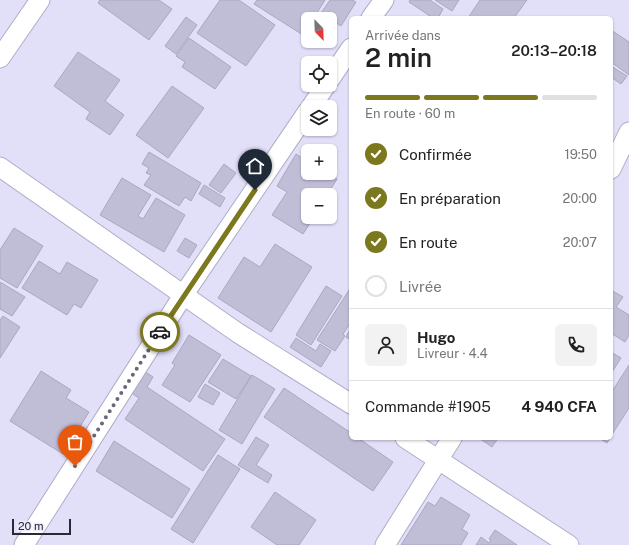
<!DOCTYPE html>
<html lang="fr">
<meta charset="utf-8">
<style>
:root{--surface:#fff;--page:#f2f2f2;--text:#222;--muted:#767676;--line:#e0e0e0;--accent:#7c781e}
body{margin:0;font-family:"Public Sans",sans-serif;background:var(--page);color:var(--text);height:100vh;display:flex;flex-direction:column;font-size:15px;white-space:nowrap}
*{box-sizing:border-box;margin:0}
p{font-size:13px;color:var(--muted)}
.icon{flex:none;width:22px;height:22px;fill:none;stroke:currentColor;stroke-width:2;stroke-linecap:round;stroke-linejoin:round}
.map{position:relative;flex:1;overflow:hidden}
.side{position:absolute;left:349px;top:16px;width:264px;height:424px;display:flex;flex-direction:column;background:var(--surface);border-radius:6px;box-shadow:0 1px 3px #0004}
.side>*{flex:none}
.needle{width:26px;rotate:157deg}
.tools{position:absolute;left:301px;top:12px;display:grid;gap:8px}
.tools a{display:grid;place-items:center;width:36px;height:36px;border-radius:6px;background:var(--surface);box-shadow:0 1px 3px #0004;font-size:20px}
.scale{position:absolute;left:12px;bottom:10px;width:59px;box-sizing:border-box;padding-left:4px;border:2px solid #2a2832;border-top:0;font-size:11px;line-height:14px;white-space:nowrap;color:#2a2832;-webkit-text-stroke:3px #efedfd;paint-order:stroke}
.pin{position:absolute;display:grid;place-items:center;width:34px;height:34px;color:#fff;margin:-41px -17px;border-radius:50% 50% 50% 0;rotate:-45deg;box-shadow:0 0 4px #0007}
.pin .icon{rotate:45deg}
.courier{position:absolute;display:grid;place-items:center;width:40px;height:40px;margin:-20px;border:3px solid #7c781e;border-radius:50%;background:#fff;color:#222;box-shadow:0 1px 5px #0007}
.headline em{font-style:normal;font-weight:600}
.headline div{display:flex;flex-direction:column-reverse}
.headline{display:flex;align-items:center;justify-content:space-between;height:68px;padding:0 16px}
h1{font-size:26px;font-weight:600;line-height:30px}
.bar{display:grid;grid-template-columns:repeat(4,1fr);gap:6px 4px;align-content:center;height:48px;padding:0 16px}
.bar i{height:5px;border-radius:3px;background:var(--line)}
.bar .on{background:var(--accent)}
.bar p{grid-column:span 4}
.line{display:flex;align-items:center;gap:10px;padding:0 16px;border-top:1px solid var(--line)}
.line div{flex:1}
.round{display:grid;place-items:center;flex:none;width:42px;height:42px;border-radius:6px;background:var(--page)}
ol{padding:0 16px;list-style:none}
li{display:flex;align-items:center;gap:12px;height:44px}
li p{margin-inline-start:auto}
li .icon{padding:4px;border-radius:50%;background:var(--accent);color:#fff;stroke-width:4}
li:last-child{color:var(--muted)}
li i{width:22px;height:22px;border:2px solid var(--line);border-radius:50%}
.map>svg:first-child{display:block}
.building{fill:#c0bdd7;stroke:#aaa7c0}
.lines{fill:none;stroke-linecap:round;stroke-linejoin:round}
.minor-casing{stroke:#b0adc7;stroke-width:21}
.minor{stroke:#fff;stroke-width:19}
.done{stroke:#6a6878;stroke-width:4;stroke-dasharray:0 7.2}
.route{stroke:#7c781e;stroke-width:5}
</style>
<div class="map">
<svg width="629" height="545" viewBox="0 0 629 545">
<rect width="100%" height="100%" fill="#e2dff9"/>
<g class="building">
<path d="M100,0h59l13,9 -23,31 -51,-37z"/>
<path d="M220,0h19l36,25 -29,41 -49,-33z"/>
<path d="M257,0h68l-12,19h-5v8l-5,8 -49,-31z"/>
<path d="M330,0h22l4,2 -15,24 -20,-13z"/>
<path d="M410,0h20l13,9 -5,9h-5l-24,-16z"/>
<path d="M435,0h24l-7,11z"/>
<path d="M480,0h47l-13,18h-10l-2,-1 -1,1h-33z"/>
<path d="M186,17l11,8 -21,29 -11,-8z"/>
<path d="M611,30l18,12v33l-18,-13z"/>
<path d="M189,38l42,29 -16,22 -33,-22 3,-5 -9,-6z"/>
<path d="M78,52l42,28 -15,21 19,14 -14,20 -24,-16 4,-7 -36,-26z"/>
<path d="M611,66l16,10 -6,8 -10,-7z"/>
<path d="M172,86l32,22 -36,50 -32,-23z"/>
<path d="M149,152l52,31 -10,18 -6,-4 -6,9 -35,-21 7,-10 -5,-2 3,-5 -7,-4z"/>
<path d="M296,154l12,8v11h19l10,6 -10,16h-19v22h6l-11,17 -31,-19 15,-23 -10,-6z"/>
<path d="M224,164l12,9 -15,20 -12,-8z"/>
<path d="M122,178l29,17 -13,21 5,3 13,-21 29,17 -21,37 -64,-37z"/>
<path d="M204,185l21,13 -5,9 -21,-13z"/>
<path d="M14,228l29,18 -26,42 -17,-10v-28z"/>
<path d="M185,238l12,7 -8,13 -12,-7z"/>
<path d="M275,244l37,23 -41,65 -53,-34 26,-41 16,10z"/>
<path d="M39,261l21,13 7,-12 31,18 -17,28 -7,-4 -7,11 -45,-27z"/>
<path d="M0,282l25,15 -13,19 -12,-7z"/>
<path d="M326,286l16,10 -31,49 -15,-10z"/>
<path d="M351,287v35l-8,12 2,2 -10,15 -18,-11z"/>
<path d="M611,290l12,7 -7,10 13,8v20l-4,7 -14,-9z"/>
<path d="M3,316l17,11 -20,31v-38z"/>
<path d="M351,328v12l-5,-3z"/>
<path d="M189,335l32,20 -31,47 -28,-17 13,-20 -3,-2z"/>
<path d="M296,338l20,13 4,-7 11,7 -10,16 -31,-20z"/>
<path d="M611,352l10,6 -9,14 -1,-1z"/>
<path d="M223,359l28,17 -15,23 -28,-17z"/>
<path d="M629,365v43l-18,28v-43z"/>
<path d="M41,371l30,19 -5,8 23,14 -26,42 -53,-33z"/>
<path d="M144,371l9,6 -6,10 78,52 -22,32 -78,-52 14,-21 -9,-6z"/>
<path d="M252,375l23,14 -33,55 -23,-14z"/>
<path d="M205,384l15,9 -7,12 -15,-8z"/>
<path d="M284,388l67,45v5h7l35,24 -20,29 -109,-74z"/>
<path d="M256,437l13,8 -13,20 16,10 -4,8 -30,-18z"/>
<path d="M479,438h19l-6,9z"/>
<path d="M599,438h11l-3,5z"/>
<path d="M114,441l76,48 -18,29 -76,-47z"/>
<path d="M218,455l22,14 -47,74 -22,-14z"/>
<path d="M275,492l41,28 -17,25h-22l-26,-18z"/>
<path d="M441,497l29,18 -8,14 6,4 -7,12h-60l27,-43 7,4z"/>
<path d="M495,530l22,15h-41l5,-8 8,6 2,-3 -2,-1z"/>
</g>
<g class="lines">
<defs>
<g id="minor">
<path d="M371,18l13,-18"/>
<path d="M0,58l40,-58"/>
<path d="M330,79l21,-31"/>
<path d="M311,107l15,-22"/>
<path d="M0,167l238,166 113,71"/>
<path d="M611,169l18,-37"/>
<path d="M405,438l164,107"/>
<path d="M24,545l160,-251 124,-183"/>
<path d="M385,545l67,-107"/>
</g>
</defs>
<use href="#minor" class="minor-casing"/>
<use href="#minor" class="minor"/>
</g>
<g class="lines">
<path class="done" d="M75,466l85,-134"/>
<path class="route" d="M160,332l95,-142"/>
</g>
</svg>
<div class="tools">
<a><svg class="needle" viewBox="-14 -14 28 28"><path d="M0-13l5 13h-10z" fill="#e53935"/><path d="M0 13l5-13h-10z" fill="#767676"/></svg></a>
<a><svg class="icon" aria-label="locate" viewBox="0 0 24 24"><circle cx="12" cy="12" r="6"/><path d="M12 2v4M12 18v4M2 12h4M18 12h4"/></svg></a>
<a><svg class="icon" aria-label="layers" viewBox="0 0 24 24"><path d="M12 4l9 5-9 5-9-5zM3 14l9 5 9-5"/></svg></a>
<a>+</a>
<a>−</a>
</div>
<div class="scale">20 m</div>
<div class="pin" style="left:75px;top:466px;background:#ea580c"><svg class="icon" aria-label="bag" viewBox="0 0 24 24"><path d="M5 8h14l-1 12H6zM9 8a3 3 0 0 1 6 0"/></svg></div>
<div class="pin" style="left:255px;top:190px;background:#1f2937"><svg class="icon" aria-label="home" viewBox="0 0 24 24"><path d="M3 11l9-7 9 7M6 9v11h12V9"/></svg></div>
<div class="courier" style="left:160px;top:332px"><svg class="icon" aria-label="car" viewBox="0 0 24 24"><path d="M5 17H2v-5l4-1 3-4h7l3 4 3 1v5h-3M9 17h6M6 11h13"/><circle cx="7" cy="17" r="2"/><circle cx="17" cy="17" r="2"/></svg></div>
<section class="side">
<div class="headline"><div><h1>2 min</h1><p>Arrivée dans</p></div><em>20:13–20:18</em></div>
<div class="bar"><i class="on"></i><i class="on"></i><i class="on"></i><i></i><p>En route · 60 m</p></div>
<ol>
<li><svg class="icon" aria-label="check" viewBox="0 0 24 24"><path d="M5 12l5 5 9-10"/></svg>Confirmée<p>19:50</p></li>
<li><svg class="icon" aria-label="check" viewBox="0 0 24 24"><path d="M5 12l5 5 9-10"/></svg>En préparation<p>20:00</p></li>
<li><svg class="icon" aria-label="check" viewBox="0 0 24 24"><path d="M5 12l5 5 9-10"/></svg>En route<p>20:07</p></li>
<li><i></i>Livrée</li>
</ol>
<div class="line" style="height:72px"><a class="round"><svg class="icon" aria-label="person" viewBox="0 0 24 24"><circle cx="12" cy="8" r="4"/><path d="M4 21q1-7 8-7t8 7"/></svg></a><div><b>Hugo</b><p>Livreur · 4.4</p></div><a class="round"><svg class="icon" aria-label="phone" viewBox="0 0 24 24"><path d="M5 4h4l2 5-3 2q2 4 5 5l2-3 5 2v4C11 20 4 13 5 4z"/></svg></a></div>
<div class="line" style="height:52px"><div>Commande #1905</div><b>4 940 CFA</b></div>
</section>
</div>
